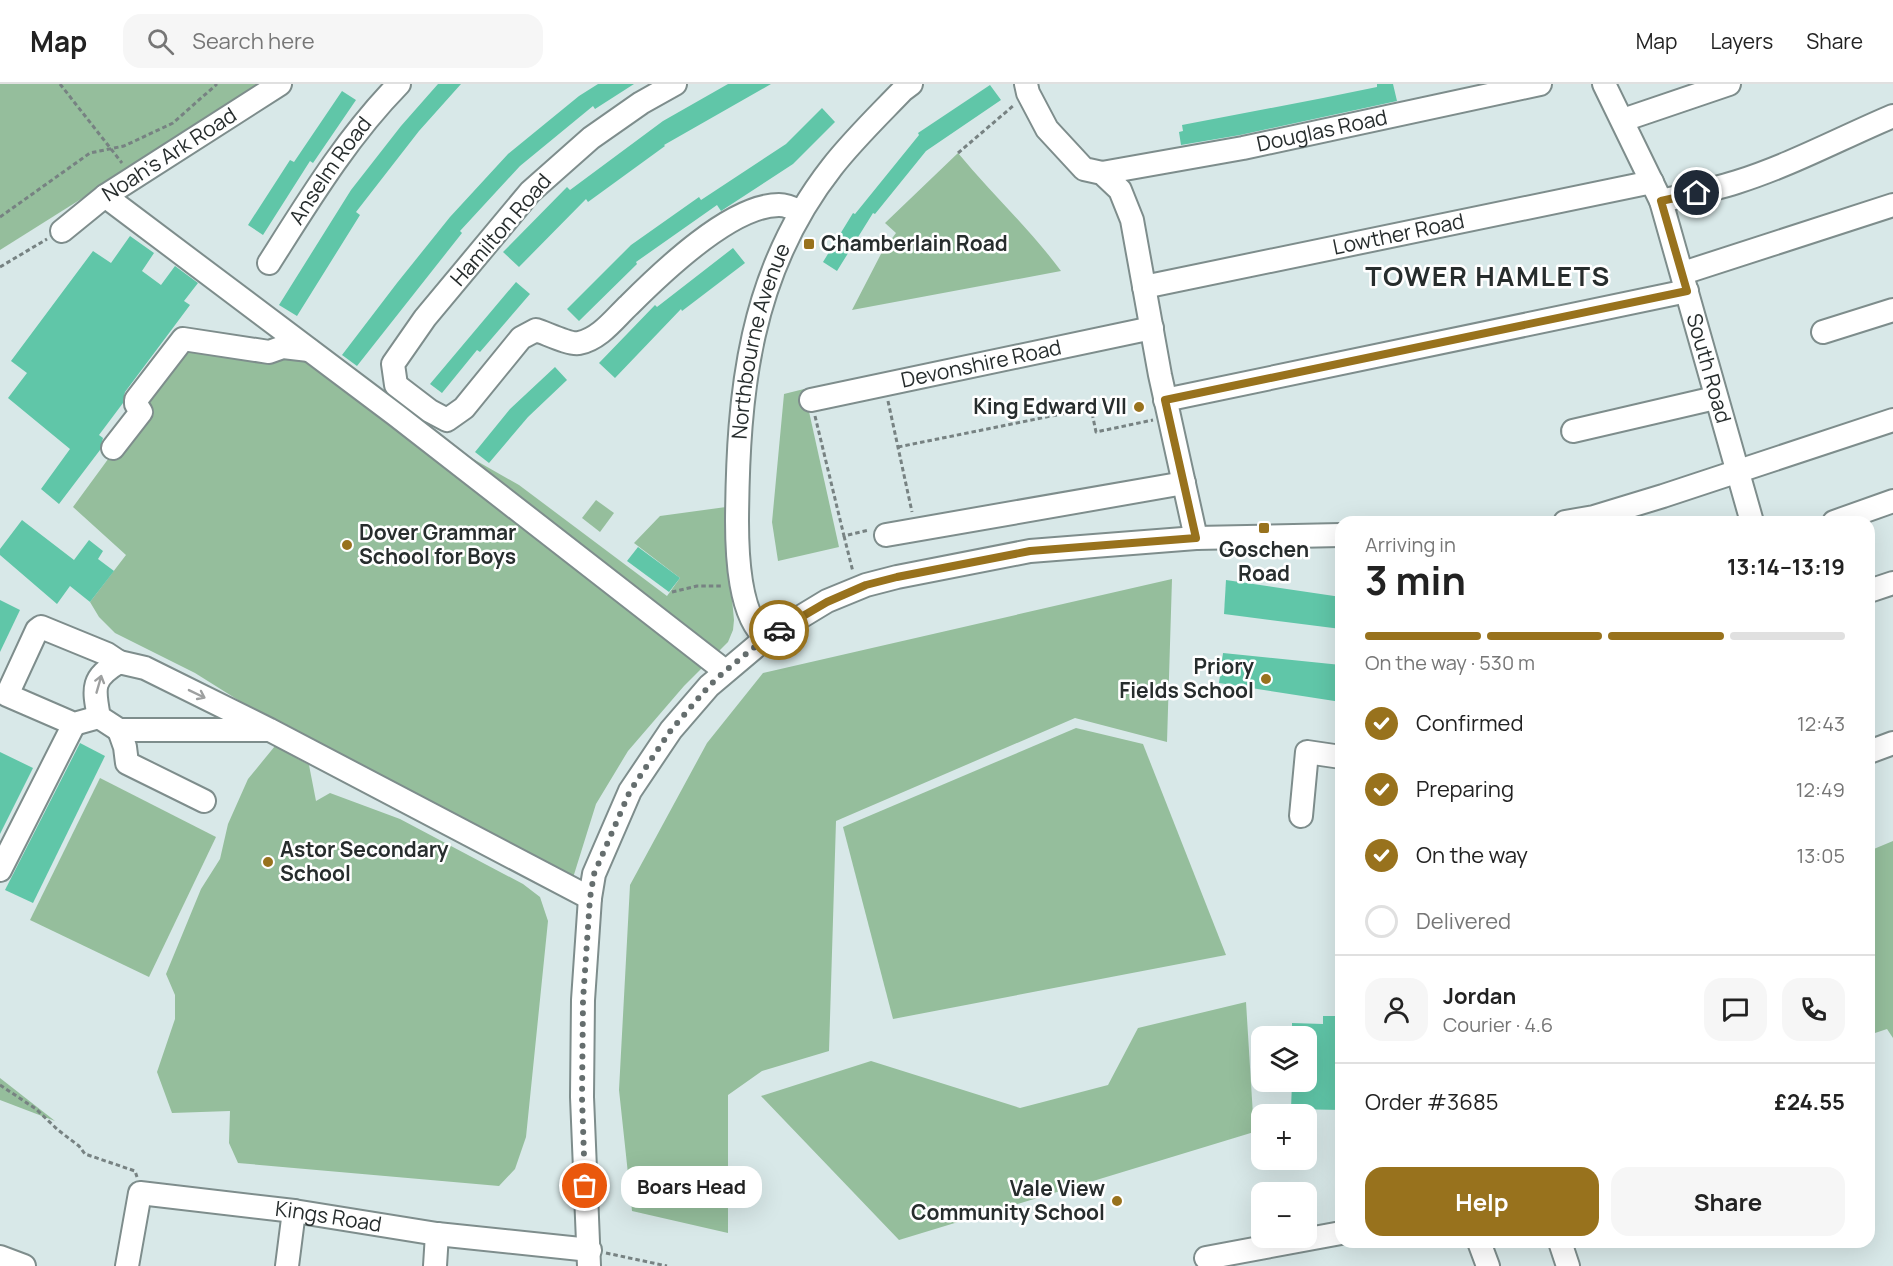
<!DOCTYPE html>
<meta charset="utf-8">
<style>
:root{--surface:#fff;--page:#f6f6f6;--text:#222;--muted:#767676;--line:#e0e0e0;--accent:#98721d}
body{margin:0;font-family:Manrope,sans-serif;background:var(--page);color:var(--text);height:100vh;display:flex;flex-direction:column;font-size:22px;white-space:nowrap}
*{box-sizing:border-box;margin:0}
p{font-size:20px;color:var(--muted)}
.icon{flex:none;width:33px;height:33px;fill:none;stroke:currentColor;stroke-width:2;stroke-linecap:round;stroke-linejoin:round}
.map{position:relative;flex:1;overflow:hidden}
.side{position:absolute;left:1335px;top:432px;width:540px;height:732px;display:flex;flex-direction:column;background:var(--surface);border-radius:18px;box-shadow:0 6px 24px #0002}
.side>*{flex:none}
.buttons{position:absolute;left:1251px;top:942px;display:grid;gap:12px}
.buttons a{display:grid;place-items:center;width:66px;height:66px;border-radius:12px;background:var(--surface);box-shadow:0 6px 24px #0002;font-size:30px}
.pin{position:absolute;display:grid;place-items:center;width:51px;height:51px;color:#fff;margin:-26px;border:3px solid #fff;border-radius:50%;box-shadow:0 2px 6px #0007}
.courier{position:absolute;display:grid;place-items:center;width:60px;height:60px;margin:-30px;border:4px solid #98721d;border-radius:50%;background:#fff;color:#222;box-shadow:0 2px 8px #0007}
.bubble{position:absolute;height:42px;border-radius:18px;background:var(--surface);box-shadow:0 6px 24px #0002;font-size:20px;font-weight:700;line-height:42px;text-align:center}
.head em{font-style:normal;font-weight:700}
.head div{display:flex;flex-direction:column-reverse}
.head{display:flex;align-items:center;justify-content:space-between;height:102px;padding:0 30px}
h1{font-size:39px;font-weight:700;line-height:45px}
.bar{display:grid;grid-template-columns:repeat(4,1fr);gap:9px 6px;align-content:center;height:72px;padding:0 30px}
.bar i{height:8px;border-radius:4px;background:var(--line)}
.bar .on{background:var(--accent)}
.bar p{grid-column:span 4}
.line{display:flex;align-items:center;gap:15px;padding:0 30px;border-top:2px solid var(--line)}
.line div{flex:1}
.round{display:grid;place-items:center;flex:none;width:63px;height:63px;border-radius:18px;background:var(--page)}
ol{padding:0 30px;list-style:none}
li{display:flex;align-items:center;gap:18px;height:66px}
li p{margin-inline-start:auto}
li .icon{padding:6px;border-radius:50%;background:var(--accent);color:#fff;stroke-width:4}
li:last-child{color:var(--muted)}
li i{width:33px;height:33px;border:3px solid var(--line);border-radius:50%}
.cta{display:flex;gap:12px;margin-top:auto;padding:12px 30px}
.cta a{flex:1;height:69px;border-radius:18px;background:var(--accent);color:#fff;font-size:24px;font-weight:700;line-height:69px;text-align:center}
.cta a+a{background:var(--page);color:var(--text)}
header{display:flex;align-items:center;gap:36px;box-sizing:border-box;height:84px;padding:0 30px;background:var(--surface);border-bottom:2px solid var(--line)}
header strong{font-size:28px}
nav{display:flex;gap:33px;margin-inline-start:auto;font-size:21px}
.search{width:420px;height:54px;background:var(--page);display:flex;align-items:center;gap:15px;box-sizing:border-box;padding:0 21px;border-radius:18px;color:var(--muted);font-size:22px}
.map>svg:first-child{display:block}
.green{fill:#95be9c}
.building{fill:#60c6a8}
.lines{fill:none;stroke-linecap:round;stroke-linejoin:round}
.minor-casing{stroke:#7e8d8c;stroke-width:26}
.path{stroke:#778282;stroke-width:3;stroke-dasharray:4.5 3;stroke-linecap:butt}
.minor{stroke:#fff;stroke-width:22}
.oneway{stroke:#9ea0a0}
.done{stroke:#656e6e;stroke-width:6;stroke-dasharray:0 10.8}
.route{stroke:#98721d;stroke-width:8}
.poi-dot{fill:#98721d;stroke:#fff;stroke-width:2}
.labels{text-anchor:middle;stroke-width:5;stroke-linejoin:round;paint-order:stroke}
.street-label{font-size:21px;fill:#272d2d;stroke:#fff}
.poi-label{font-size:21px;font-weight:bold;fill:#272d2d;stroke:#fff;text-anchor:start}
.district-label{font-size:27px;font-weight:bold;letter-spacing:1.5px;fill:#272d2d;stroke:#fff}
</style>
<header>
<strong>Map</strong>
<div class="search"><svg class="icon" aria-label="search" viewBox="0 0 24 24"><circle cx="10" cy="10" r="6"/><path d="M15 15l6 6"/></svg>Search here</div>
<nav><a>Map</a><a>Layers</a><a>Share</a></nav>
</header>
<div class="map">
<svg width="1893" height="1182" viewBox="0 0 1893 1182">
<rect width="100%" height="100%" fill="#d8e8e8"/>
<g class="green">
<path d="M0,0h264l-264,166z"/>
<path d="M958,69c33,40 72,76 103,118l-209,39 30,-58 14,-19 -11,-10z"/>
<path d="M196,255l113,11 152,102 58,33 148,111 13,-18 -46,-35 26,-27 66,-9 1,39 7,74 -1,10 -5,12 -44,44 -56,65 -32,53 -24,77 -310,-166 -67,-42 -80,-40 -16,-16 -9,-15 36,-47 -53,-48z"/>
<path d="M804,305l35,158 -61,14 -6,-39 12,-128z"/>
<path d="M596,416l18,13 -14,19 -18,-14z"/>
<path d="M1172,495l-5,163 -92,-24 -239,103 -7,230 -67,20 -34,24v138l-96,-22 -13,-121 11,-205 77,-142 56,-70z"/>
<path d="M1076,644l67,16 83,211 -333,64 -50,-192z"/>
<path d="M275,662l34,19 7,36 14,-8 70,26 123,65 17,13 8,24 -22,216 -11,32 -16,17 -261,-23 -9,-20 1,-32 -58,2 -15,-41 18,-53v-24l-9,-21 35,-85 19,-30 8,-35 20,-45z"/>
<path d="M100,694l116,59 -67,140 -119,-57z"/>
<path d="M1893,757v197l-6,-9 -18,6v-184z"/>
<path d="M1246,918l8,130 -355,108 -138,-144 110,-35 149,47 88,-23 30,-57z"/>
<path d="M0,994l55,43 -55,-21z"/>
</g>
<g class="building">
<path d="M438,0h23l-42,47 -63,81 4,3 -63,101 -18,-11 72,-115 50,-64z"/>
<path d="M598,0h36l-39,25 -2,-3 -73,60 -60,65 2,2 -105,133 -15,-11 55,-72 53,-66 58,-63 71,-58z"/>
<path d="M728,0h43l-107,61 1,1 -77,56 -2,-3 -67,68 -16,-15 64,-65 3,3 93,-69z"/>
<path d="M1377,0h16l4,17 -157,34 -59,10 -2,-13 4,-1 -1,-6 141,-27 54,-11z"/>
<path d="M990,1l11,15 -75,51 -51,63 -2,-1 -36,58 -14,-9 30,-49 2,1 64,-79 -1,-2z"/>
<path d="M342,7l14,9 -43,63 -3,-2 -47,74 -15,-10 42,-65 4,2z"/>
<path d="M822,24l13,14 -42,42 -72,47 -4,-6 -81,57 1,2 -58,57 -12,-12 64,-64 68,-48 2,3 85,-56z"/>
<path d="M130,152l24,17 -12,18 19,14 14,-19 23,17 -14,18 6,4 -65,87 -2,11 -24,32 4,3 -3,12 -41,54 -18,-15 29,-40 -62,-51 19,-25 -16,-12 82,-110 18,12z"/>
<path d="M733,164l12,15 -63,48 -1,-2 -66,69 -16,-15 56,-58 2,2z"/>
<path d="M516,198l14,12 -50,58 -3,-2 -35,43 -12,-9z"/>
<path d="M555,283l12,13 -39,37 -39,46 -14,-11 35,-43z"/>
<path d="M22,436l52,40 15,-20 14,11 -5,8 16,12 -24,31 -20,-16 -13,18 -57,-49v-6z"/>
<path d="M638,463l42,31 -11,14 -42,-31z"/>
<path d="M1226,496l115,17v32l-117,-15z"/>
<path d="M0,516l20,10 -20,42z"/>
<path d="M1223,569l118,12v37l-122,-19z"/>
<path d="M80,659l25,13 -72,147 -28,-13z"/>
<path d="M0,668l33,16 -33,66z"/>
<path d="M1323,932h18v94l-50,-1 1,-27h14v-46h-14v-13l31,1z"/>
</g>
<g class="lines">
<defs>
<g id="minor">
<path d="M675,0l-34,19 -50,35 -61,54 -105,126 -32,46 3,21 34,26 17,9 17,-12 57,-70 15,-8c10,3 34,15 43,13 21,-4 36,-25 50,-38 33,-33 102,-100 150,-100 7,0 16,4 22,7"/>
<path d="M1026,0l2,9 19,36 37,40 18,4 18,17 12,30 28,155 36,163"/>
<path id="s1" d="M1604,0l57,117 91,321"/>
<path d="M1623,36l106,-36"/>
<path id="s2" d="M1102,89l141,-25 297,-64"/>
<path d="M105,112l291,219 329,256"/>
<path d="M1661,117c26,-6 51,-11 76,-19 54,-17 104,-44 156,-66"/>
<path id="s3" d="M62,147l43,-35 175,-112"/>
<path id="s4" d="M269,179c40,-63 78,-126 130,-179"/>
<path d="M1683,189l210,-68"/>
<path id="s5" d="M1144,203l508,-105"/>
<path d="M1823,248l70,-22"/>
<path id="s6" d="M811,316l341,-72"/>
<path d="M1165,316l522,-109"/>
<path d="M1573,347l142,-33"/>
<path d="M113,364l28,-36 -5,-8v-4l47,-61 86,13 14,-5 26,3"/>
<path d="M1565,438l29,-5 69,-21 230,-76"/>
<path d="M1834,438l59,-21"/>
<path d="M886,451l298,-52"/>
<path d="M1869,507l24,-8"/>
<path id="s7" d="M766,554c-27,-22 -29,-84 -29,-117 1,-129 12,-248 95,-354 21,-27 47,-52 71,-77l8,-6"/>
<path d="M99,633l-25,7 -67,-29 30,-65 4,-3 66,27 12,8"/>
<path d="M119,646l6,17 2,16 77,38"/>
<path d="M270,646h-151l-20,-13c-6,-30 -7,-39 20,-55l26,6 125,62 320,168"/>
<path d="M1869,668l24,-9"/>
<path d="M1301,732l6,-64 34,5"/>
<path d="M0,786l74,-146"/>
<path d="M1479,1158l9,24"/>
<path d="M1560,1158l8,24"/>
<path d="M0,1173l24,9"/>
<path d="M1206,1174l135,-25"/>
<path id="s8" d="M127,1182l13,-73 154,18 143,23 153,16"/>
<path d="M287,1182l7,-55"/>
<path d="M435,1182l2,-32"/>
<path d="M589,1182l-7,-169 1,-97 7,-102 4,-24 36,-83 41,-61 38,-44 57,-48 61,-37 39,-16 31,-8 133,-26 166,-13 145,-3"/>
</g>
</defs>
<use href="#minor" class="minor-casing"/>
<g class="path">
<path d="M60,0l62,79"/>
<path d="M958,69l55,-47"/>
<path d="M0,133l90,-64 34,-7 49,-23 44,-39"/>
<path d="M0,183l47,-28"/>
<path d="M888,317l24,111"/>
<path d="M815,332l29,120 25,-6"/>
<path d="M898,363l193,-39 5,24 57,-12"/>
<path d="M844,452l9,36"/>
<path d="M672,508l25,-6h26"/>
<path d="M0,1001l36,24 22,21 21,16 6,8 50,17 2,6"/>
<path d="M606,1169l61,13"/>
</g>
<use href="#minor" class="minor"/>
</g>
<defs><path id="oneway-shaft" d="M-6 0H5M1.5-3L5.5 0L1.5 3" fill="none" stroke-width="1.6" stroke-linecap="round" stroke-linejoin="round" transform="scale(1.5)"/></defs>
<g class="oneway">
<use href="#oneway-shaft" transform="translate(99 600) rotate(-74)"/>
<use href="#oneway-shaft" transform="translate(197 610) rotate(26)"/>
</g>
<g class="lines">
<path class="done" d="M585,1102l-3,-89 1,-97 7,-102 4,-24 36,-83 41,-61 38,-44 16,-15 41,-33 13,-8"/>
<path class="route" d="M779,546l48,-28 39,-17 31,-8 133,-26 166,-13 -31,-138 522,-109 -26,-90 36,-8"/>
</g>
<g class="poi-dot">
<rect x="803" y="154" width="12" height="12" rx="3"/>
<circle cx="1139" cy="323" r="6"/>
<rect x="1258" y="438" width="12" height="12" rx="3"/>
<circle cx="347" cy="461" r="6"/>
<circle cx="1266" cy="595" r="6"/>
<circle cx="268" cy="778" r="6"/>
<circle cx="1117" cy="1117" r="6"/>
</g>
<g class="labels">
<g class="street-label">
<text dy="7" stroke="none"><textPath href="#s2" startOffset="224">Douglas Road</textPath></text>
<text dy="7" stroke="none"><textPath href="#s3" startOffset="132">Noah's Ark Road</textPath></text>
<text dy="7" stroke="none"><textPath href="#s4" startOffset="111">Anselm Road</textPath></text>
<text transform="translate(501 146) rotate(-49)" y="7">Hamilton Road</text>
<text dy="7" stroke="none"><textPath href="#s5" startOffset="260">Lowther Road</textPath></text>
<text dy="7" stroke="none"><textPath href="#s7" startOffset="306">Northbourne Avenue</textPath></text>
<text dy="7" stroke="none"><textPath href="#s6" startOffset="174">Devonshire Road</textPath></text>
<text dy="7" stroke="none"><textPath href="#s1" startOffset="304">South Road</textPath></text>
<text dy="7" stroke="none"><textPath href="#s8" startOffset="264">Kings Road</textPath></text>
</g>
<g class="poi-label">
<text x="821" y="167">Chamberlain Road</text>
<text x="1127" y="330" text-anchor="end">King Edward VII</text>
<text x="359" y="456">Dover Grammar<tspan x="359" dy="24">School for Boys</tspan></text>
<text x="1264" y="473" text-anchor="middle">Goschen<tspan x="1264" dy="24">Road</tspan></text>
<text x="1254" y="590" text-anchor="end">Priory<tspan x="1254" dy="24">Fields School</tspan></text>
<text x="280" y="773">Astor Secondary<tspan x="280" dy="24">School</tspan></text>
<text x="1105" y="1112" text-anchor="end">Vale View<tspan x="1105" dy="24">Community School</tspan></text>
</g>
<g class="district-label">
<text x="1488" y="202">TOWER HAMLETS</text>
</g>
</g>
</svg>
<div class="buttons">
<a><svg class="icon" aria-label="layers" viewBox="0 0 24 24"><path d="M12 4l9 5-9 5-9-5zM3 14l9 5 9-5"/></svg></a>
<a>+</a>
<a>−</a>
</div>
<div class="pin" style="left:585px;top:1102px;background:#ea580c"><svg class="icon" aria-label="bag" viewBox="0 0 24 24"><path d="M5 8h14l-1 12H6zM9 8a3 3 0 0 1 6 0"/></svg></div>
<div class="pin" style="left:1697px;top:109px;background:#1f2937"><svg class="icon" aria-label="home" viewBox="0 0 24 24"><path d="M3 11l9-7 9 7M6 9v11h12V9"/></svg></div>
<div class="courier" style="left:779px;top:546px"><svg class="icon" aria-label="car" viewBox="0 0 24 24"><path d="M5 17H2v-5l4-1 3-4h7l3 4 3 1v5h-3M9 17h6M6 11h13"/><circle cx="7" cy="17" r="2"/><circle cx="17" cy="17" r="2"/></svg></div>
<div class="bubble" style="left:621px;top:1082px;width:141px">Boars Head</div>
<section class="side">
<div class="head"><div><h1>3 min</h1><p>Arriving in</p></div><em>13:14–13:19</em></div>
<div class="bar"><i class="on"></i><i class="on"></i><i class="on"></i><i></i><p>On the way · 530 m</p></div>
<ol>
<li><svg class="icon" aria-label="check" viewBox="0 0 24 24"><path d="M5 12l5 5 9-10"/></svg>Confirmed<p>12:43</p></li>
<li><svg class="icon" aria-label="check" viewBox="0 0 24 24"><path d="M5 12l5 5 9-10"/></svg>Preparing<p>12:49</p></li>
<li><svg class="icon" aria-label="check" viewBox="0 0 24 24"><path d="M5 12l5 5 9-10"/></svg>On the way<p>13:05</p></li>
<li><i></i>Delivered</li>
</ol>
<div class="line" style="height:108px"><a class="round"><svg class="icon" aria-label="person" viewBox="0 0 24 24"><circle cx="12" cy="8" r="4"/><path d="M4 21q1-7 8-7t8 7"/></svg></a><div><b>Jordan</b><p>Courier · 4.6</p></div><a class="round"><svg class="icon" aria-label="chat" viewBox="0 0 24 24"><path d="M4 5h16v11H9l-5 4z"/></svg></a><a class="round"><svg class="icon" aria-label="phone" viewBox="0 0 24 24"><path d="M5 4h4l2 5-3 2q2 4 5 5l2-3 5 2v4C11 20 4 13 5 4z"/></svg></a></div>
<div class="line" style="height:78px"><div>Order #3685</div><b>£24.55</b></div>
<div class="cta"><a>Help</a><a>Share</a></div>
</section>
</div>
